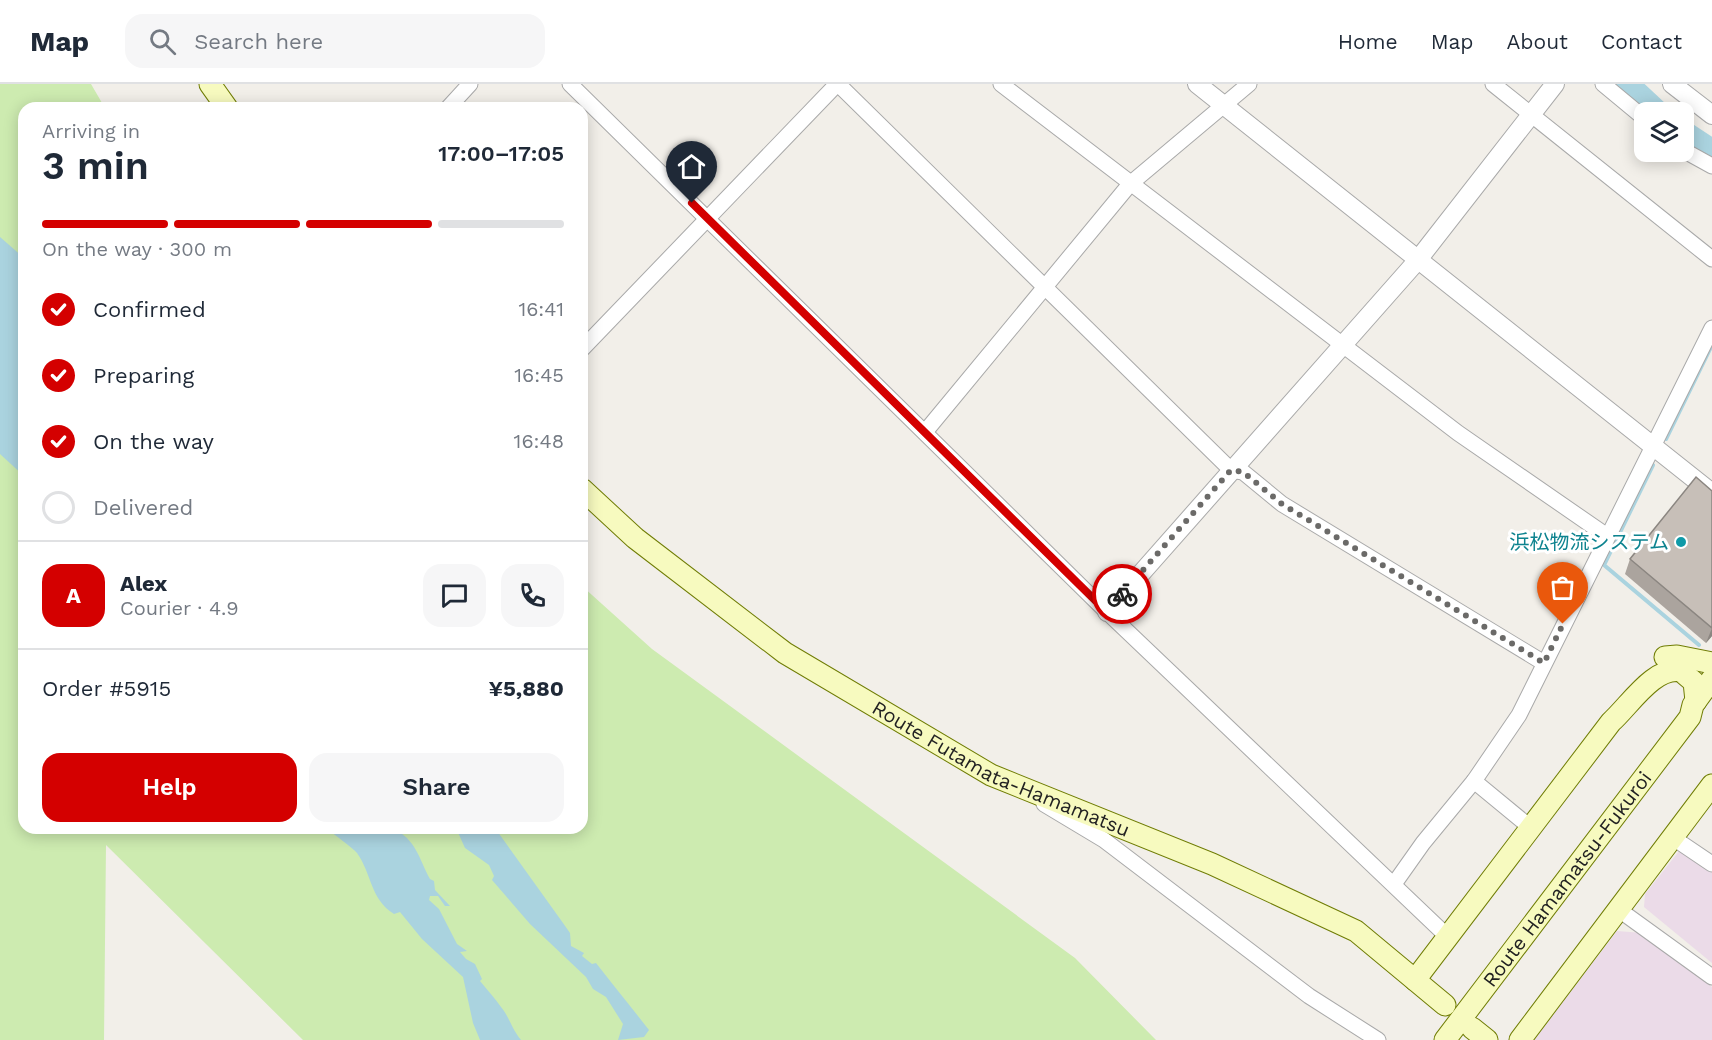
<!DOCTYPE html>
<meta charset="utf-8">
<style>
:root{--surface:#fff;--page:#f6f6f7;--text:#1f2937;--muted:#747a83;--line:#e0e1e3;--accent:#d40000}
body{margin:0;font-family:"Work Sans","Noto Sans JP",sans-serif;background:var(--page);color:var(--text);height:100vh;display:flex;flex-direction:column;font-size:22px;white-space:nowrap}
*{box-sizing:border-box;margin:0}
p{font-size:20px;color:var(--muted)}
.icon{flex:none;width:33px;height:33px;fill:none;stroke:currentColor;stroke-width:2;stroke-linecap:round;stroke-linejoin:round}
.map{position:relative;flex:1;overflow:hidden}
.details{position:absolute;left:18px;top:18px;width:570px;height:732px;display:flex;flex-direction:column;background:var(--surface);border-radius:18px;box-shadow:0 3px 15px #0003}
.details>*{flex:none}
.controls{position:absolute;left:1634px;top:18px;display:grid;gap:12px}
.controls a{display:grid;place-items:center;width:60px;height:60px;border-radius:12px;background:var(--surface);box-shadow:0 3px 15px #0003;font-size:30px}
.pin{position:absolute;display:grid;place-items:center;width:51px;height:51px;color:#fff;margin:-62px -26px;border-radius:50% 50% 50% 0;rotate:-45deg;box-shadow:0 0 6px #0007}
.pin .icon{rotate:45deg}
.courier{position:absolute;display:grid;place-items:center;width:60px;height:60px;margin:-30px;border:4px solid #d40000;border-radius:50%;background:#fff;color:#222;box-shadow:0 2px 8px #0007}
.headline em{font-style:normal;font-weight:600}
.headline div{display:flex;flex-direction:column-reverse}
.headline{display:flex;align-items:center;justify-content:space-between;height:102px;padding:0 24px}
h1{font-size:39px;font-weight:600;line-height:45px}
.bar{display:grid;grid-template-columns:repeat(4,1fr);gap:9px 6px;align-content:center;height:72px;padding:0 24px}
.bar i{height:8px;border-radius:4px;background:var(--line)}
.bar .current{background:var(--accent)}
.bar p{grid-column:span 4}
.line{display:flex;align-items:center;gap:15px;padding:0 24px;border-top:2px solid var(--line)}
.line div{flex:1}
.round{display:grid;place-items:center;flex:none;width:63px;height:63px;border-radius:18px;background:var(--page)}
ol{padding:0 24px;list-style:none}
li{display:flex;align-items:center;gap:18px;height:66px}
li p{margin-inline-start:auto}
li .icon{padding:6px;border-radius:50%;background:var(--accent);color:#fff;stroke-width:4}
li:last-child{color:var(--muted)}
li i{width:33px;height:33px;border:3px solid var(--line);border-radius:50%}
.primary-button{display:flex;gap:12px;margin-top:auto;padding:12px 24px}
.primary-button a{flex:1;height:69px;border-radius:18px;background:var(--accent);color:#fff;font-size:24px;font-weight:600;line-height:69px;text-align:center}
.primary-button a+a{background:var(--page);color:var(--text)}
header{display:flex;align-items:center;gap:36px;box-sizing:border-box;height:84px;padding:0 30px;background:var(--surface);border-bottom:2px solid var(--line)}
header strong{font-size:28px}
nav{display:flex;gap:33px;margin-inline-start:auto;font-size:21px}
.search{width:420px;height:54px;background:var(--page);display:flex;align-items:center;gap:15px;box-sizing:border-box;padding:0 21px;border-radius:18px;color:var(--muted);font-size:22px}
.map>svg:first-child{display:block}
.industrial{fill:#ebdbe8}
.grass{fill:#cdebb0}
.water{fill:#aad3df}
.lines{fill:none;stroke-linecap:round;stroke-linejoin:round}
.stream{stroke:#aad3df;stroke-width:4}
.river{stroke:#aad3df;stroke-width:24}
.minor-casing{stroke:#a9a9a9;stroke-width:17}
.tertiary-casing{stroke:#a9a9a9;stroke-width:20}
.secondary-casing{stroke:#707d05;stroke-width:23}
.minor{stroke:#fff;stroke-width:15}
.tertiary{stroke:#fff;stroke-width:18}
.secondary{stroke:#f7fabf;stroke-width:21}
.wall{fill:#aba49e}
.shaded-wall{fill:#8b8681}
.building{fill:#c7bfb8;stroke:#8b8681;stroke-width:1.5}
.done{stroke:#6b6a68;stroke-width:6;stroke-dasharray:0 10.8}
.route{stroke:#d40000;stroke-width:8}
.culture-dot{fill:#0f9aa8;stroke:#fff;stroke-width:2}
.labels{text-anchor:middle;stroke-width:6;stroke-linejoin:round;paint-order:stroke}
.culture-label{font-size:20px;fill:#0d838f;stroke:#fff;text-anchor:end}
.street-label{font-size:20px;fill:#222;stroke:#fff}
</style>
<header>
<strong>Map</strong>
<div class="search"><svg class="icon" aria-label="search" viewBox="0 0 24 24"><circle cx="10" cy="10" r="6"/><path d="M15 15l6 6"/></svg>Search here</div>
<nav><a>Home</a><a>Map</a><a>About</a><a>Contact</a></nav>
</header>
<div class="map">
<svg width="1712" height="956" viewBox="0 0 1712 956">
<rect width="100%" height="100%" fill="#f2efe9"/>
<g class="industrial">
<path d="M1680,766l32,23v90l-68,-56 1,-13z"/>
<path d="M1617,847l26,2 69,54v53h-178z"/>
</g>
<path class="grass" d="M0,0h91l14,24h-81v720h558v-242l70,63 423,309 81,82h-853l-197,-195 -2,195h-104z"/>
<g class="water">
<path d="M0,153l24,21v218l-24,-22z"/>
<path d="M327,744h66c24,13 25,29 37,51l4,2 1,9 15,16h-5l-7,-10h-8l-1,4 10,9 18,35 10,7 -7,1 6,7 9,5 7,15 -2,2c7,9 15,17 21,26 9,11 10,21 20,33h-41l-7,-17 -10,-46 -41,-38 -22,-27 -6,2c-24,-15 -22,-40 -37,-61 -5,-6 -22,-17 -30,-25z"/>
<path d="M456,744h39l68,95 7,10 1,13 13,7 -2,3 10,8 4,-1c18,23 35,44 53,67l-5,7 -26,3 5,-16 -17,-27 -13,-8 -7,-12 -56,-53 -38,-44 2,-4 -5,-11 -24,-17z"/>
</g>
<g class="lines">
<g class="stream">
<path d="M1666,355l46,-94"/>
<path d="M1653,381l-49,100 95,80"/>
</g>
<g class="river">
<path d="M1627,0l30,28"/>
<path d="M1683,48l29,19"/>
</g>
<defs>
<g id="minor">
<path d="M570,0l537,528 342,326"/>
<path d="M838,0l393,386 12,2 39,32 262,159"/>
<path d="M1001,0l457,349 149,103"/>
<path d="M1493,0l219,175"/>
<path d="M1603,0l41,34"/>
<path d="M448,24l22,-24"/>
<path d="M1683,66l29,16"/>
<path d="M582,265l255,-265"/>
<path d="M925,348l205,-248 119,-100"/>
<path d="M1474,697l57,47"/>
<path d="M1044,720l60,36 205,156 69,44"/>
<path d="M1672,753l40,27"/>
<path d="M1394,800l29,-41 51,-62 45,-66 193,-387"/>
<path d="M1618,825l94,68"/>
</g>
<g id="tertiary">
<path d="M1197,0l515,409"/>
<path d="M1672,0l40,31"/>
<path d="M1107,528l310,-351 138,-177"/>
</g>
<g id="secondary">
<path d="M210,0l17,24"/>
<path id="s1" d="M582,405l53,49 150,115 206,122 221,89 144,67 89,74"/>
<path d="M1665,573l12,-1 35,7"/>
<path d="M1415,896l196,-258c19,-17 43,-56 70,-51l13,11 2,19"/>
<path d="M1472,944l15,12"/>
<path id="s2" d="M1445,956l245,-323 3,-12 19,-26"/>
<path d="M1520,956l192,-255"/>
</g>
</defs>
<use href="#minor" class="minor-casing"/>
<use href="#tertiary" class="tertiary-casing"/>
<use href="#secondary" class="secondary-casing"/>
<use href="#minor" class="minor"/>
<use href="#tertiary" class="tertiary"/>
<use href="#secondary" class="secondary"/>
</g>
<path class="wall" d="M1712,407v145l-6,7 -81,-69 5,-15z"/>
<path class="shaded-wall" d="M1712,544v8l-6,7z"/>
<path class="building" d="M1696,393l16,14v137l-82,-69z"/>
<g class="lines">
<path class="done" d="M1122,510l109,-124 12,2 39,32 262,159 19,-39"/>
<path class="route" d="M692,119l415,409 15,-18"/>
</g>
<circle class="culture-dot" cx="1681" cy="458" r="6"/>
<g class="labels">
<g class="culture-label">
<text x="1669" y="465">浜松物流システム</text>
</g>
<g class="street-label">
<text dy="7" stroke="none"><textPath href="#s1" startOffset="507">Route Futamata-Hamamatsu</textPath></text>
<text dy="7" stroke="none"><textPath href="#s2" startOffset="202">Route Hamamatsu-Fukuroi</textPath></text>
</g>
</g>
</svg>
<div class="controls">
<a><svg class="icon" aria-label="layers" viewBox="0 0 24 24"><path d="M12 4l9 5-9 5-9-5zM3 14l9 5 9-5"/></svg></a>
</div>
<div class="pin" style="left:1563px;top:540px;background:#ea580c"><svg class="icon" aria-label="bag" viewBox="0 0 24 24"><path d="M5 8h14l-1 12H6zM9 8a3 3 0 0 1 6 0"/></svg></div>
<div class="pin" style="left:692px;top:119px;background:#1f2937"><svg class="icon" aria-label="home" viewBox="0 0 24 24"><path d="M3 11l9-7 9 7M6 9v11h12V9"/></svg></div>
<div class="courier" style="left:1122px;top:510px"><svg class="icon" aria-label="bike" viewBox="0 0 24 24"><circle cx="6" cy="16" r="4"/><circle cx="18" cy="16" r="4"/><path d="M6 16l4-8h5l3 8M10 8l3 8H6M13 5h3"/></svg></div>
<section class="details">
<div class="headline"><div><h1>3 min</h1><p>Arriving in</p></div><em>17:00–17:05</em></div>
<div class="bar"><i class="current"></i><i class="current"></i><i class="current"></i><i></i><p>On the way · 300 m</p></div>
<ol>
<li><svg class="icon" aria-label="check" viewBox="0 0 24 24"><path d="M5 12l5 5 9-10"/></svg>Confirmed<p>16:41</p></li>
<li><svg class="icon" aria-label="check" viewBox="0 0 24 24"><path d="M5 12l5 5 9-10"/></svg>Preparing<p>16:45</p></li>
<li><svg class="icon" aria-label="check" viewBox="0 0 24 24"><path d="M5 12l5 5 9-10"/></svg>On the way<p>16:48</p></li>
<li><i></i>Delivered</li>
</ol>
<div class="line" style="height:108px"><b class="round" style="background:var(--accent);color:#fff">A</b><div><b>Alex</b><p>Courier · 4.9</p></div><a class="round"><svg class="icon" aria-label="chat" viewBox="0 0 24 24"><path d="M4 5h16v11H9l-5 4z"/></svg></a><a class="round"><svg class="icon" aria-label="phone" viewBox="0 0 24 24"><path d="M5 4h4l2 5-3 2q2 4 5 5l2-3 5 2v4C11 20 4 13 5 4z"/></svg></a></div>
<div class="line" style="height:78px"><div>Order #5915</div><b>¥5,880</b></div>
<div class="primary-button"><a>Help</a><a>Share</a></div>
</section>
</div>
